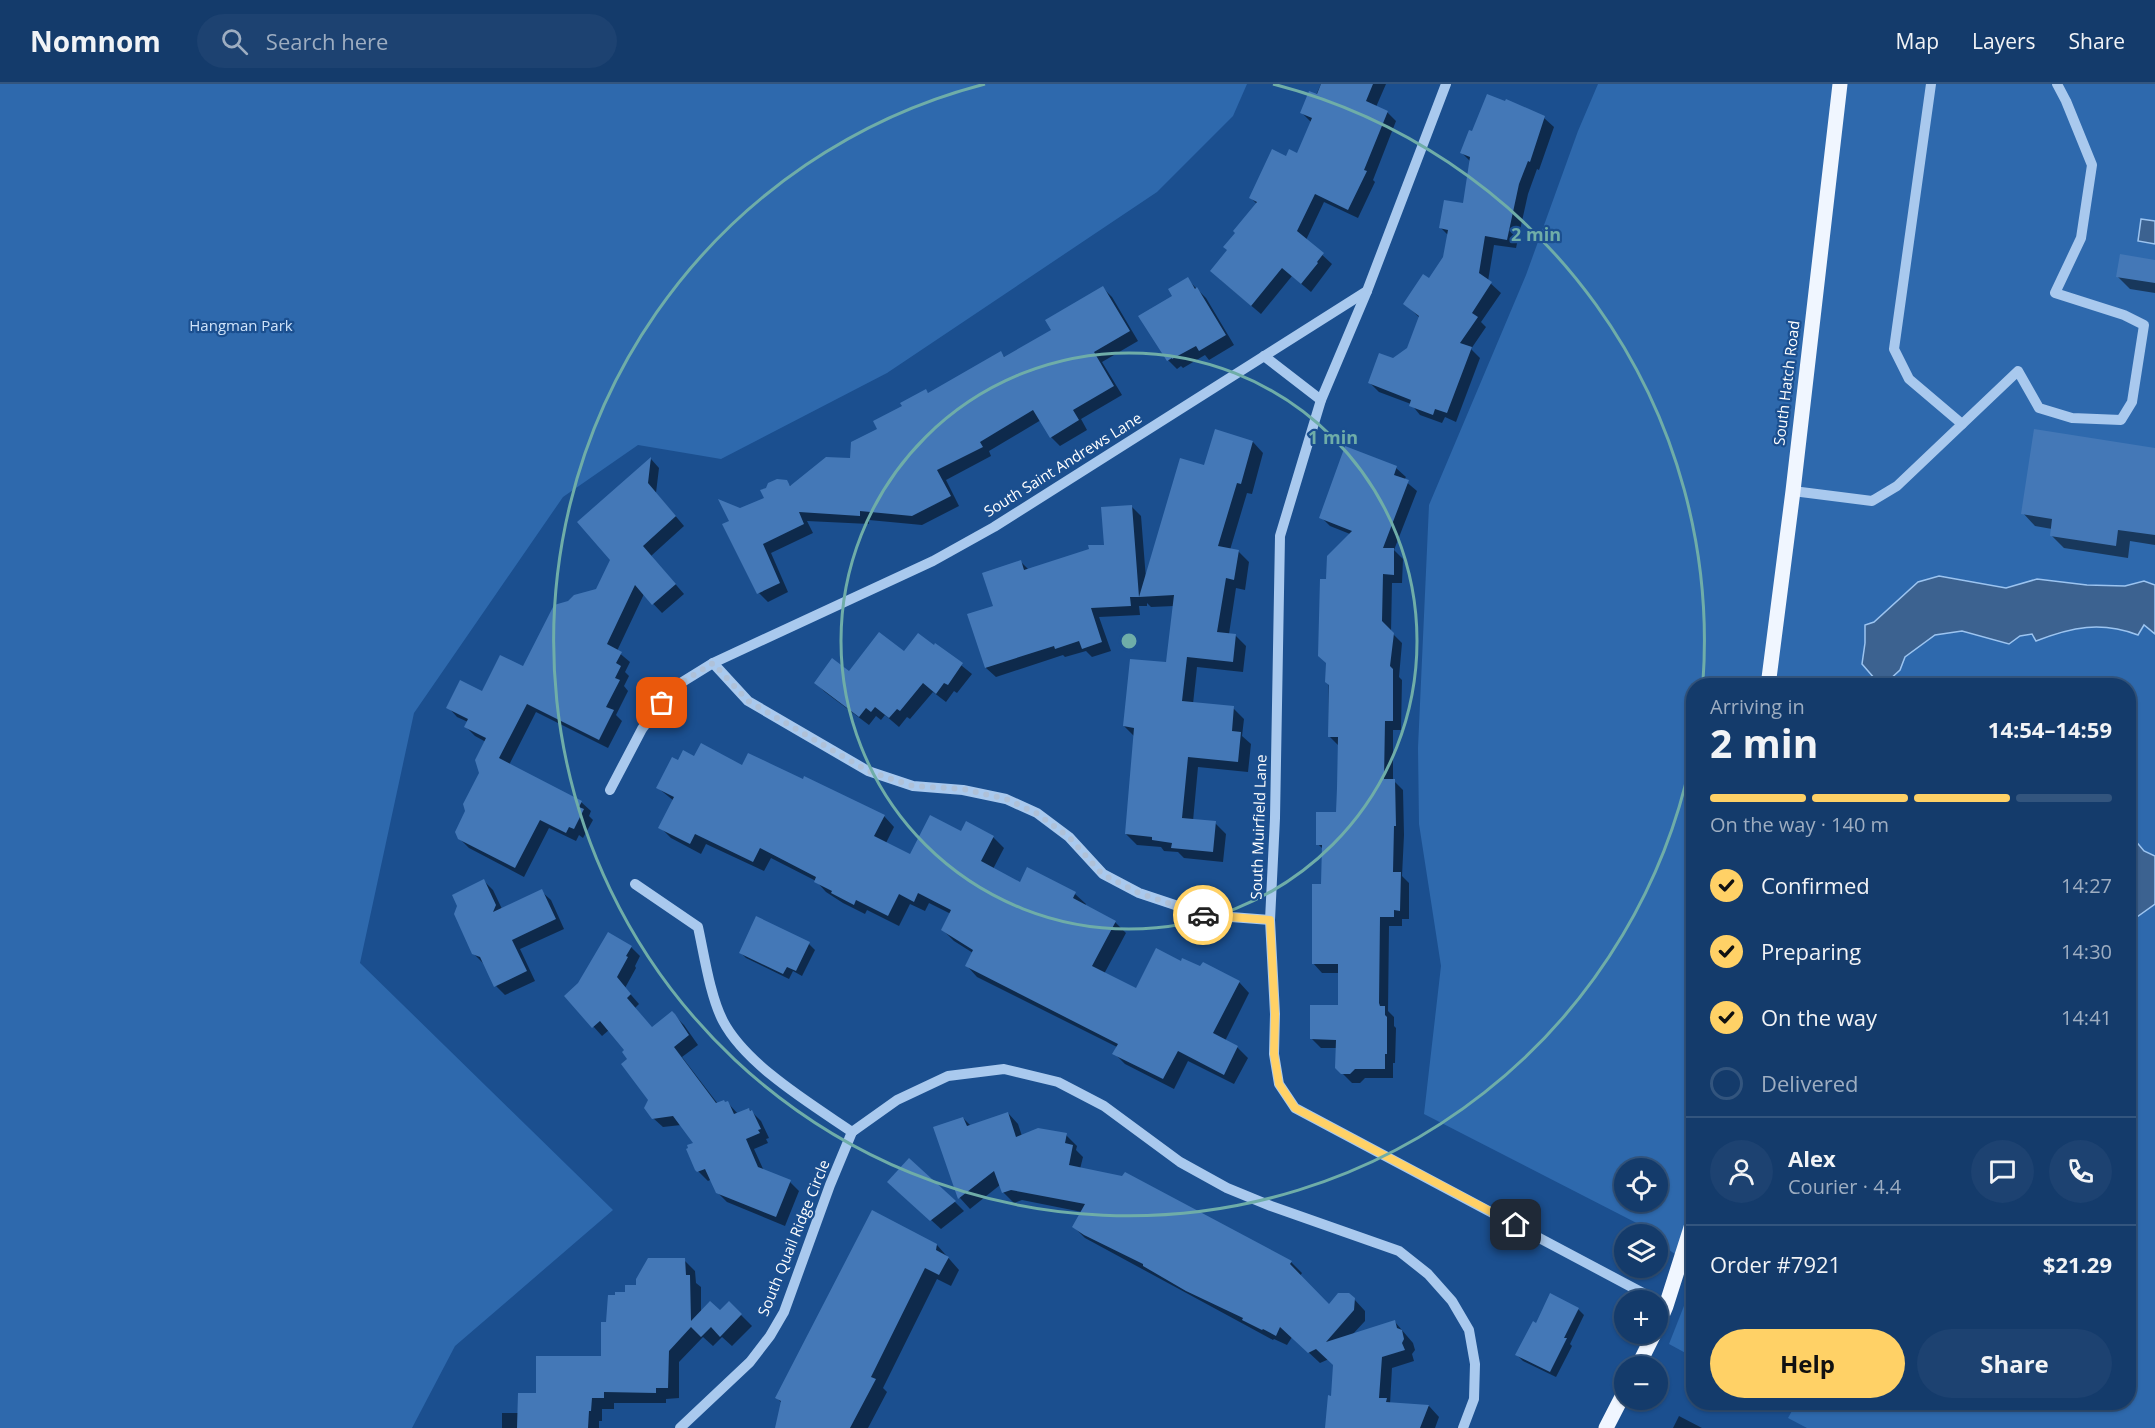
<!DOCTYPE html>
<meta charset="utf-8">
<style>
:root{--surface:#143b6b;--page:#1d4271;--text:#f1f3f6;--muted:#9dadc1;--line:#33557e;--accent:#ffd166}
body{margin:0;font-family:"Open Sans",sans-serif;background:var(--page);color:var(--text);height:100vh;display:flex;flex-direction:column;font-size:22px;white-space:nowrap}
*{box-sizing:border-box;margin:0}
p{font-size:20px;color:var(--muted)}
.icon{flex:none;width:33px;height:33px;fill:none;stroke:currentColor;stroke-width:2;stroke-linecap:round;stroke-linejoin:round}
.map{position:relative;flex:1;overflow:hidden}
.sheet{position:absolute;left:1686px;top:594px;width:450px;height:732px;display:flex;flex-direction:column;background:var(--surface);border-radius:24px;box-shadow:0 2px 4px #0004,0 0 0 2px var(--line)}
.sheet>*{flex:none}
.controls{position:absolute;left:1614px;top:1074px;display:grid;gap:12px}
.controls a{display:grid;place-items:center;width:54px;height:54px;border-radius:50%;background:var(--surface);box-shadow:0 2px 4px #0004,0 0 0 2px var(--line);font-size:30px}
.pin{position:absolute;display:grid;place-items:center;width:51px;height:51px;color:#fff;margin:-26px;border-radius:12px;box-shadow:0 3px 9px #0006}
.courier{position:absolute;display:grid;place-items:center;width:60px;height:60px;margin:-30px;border:4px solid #ffd166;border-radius:50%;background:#fff;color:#222;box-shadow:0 2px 8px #0007}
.head em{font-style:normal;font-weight:700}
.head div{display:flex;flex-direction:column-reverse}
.head{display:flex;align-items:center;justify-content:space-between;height:102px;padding:0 24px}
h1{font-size:39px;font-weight:700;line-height:45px}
.bar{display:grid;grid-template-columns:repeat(4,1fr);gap:9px 6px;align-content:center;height:72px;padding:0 24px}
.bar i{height:8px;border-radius:4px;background:var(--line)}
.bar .current{background:var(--accent)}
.bar p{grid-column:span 4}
.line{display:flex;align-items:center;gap:15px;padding:0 24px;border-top:2px solid var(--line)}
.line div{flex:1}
.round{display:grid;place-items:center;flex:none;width:63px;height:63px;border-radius:32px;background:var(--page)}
ol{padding:0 24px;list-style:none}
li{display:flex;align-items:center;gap:18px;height:66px}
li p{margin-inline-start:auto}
li .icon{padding:6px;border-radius:50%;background:var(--accent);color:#111;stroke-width:4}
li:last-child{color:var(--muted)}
li i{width:33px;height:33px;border:3px solid var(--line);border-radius:50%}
.button{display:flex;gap:12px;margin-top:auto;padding:12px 24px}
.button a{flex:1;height:69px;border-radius:36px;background:var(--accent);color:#111;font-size:24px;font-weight:700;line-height:69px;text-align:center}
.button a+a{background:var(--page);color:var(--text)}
header{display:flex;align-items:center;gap:36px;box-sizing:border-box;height:84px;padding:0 30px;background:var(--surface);border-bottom:2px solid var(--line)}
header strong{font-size:28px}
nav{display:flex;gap:33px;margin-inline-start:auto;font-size:21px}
.search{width:420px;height:54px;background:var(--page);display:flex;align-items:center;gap:15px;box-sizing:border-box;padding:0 21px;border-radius:33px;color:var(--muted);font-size:22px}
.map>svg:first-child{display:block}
.green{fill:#2e69ad;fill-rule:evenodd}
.water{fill:#3c6290;stroke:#9cc4f0;stroke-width:1.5}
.shadow{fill:#0007}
.building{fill:#4478b7}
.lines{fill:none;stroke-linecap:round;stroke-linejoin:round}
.minor{stroke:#a9c9ee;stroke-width:10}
.major{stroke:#f0f6ff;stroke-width:15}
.done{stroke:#afc1d8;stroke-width:6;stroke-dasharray:0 10.8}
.route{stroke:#ffd166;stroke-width:8}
.ring{fill:none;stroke:#6fada8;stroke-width:3}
.labels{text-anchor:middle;stroke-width:4.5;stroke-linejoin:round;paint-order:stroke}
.park-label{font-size:15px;fill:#cfe3fa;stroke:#1b4f8f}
.street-label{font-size:15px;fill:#fff;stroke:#1b4f8f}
.centre{fill:#6fada8;stroke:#1b4f8f;stroke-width:3}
.ring-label{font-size:18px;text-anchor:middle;font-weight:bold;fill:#6fada8;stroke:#1b4f8f;stroke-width:4.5;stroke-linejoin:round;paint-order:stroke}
</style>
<header>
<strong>Nomnom</strong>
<div class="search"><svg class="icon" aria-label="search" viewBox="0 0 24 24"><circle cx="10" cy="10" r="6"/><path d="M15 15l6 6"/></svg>Search here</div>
<nav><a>Map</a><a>Layers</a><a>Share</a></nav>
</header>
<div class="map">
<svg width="2155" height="1344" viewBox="0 0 2155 1344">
<rect width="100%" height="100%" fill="#1b4f8f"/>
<g class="green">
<path d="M0,0h1247l-14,32 -76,76 -270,181 -166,86 -83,-14 -75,52 -149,216 -54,250 253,247 -158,136 -43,82h-412z"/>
<path d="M1598,0h557v1344h-348l-19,-10 5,-9 -12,-6 347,-1v-716h-434l-1,580 -30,-20 -5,-12 -234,-120 17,-148 -22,-142 -1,-76 11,-243 97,-230 52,-144zM1624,1084h34v34h-34z"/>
<path d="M1693,1199v74l-24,-13z"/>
</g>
<g class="water">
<path d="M2141,135l14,2v23l-17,-3z"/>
<path d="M1939,492l67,12 31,-9 50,6 38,1 19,-5 11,4v49l-11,-9 -6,10c-37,-14 -66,-8 -102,6l-4,-7 -12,2 -11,8 -47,-13 -27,4 -30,22 -5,13 -12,11 -13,-2 -13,-15 3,-21v-18l9,-3 44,-40z"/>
<path d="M2129,749l15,18 11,5v48l-18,13 -8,13z"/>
</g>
<g class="shadow">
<path d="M1321,0h65l-10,23 11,5 9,9 -23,59 2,2 -17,36 -34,-16 -18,38 26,24 -21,28 -19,-16 -31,38 -40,-34 8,-30 28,-46 -7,-7 37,-39 11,-3 14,-32 -10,-10 14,-18z"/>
<path d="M1544,34l10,9 -15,43 -2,-1 -9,25 -12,54 -22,-3 -6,36 13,12 -20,29 5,5 -15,22 9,9 -24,64 -11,-5 -3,6 -22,-8 -9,-11 -32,-12 -9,-9 23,-24 15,-10 12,-31 -15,-14 24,-23 16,-24 3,-22 -7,-7 23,-23 7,-43 -9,-9z"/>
<path d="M2155,177v32l-25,-4 -12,-12z"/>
<path d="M1187,195l19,19 28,47 -25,15 -4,-5 -22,13 -2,-2 -4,3 -9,-9 6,-64z"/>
<path d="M1103,204l9,9 26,44 -36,21 20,33 -41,24 6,11 -27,16 -9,-9 -10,-17 -52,31 2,5 -45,24 13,26 -37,19 -53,-5v4l-62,-3 6,12 -42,20 17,39 -20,10 -9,-9 -28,-71 9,-12 26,-11 20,-17 6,5 59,-27 28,-30 25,-23 22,-16 3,3 71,-41 6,5 47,-28z"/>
<path d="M1216,347l37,11 10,11 -11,41 -5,-1 -17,57 8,1 11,11 -4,28 -9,-2 -7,46 6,1 11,11 -3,26 -46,-5 -4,37 40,4 11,11 -2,17 9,8 -3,28 -50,-5 -5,54 22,2 11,11 -3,28 -39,-4 -6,-6 -14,-1 -3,-4 -24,-2 -11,-11 8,-98 -10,-10 44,-62 6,-58 -23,1 -4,-4v3h-8l1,9 -41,2 12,34 -19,6 -6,-6 -21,6 -2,-2 -67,22 -10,-9 -17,-53 25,-8 27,-45 8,8 76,-24 27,-39 9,9 5,63 59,-112z"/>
<path d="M1346,364l50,20 10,9 -2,3 13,11 -23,59 9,9 -1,24h-10l-1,49 11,11 -3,34 3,3 -1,50h-8v50l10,10 1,45 -2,41 7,7v36h-7v7h-13l-1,85 6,6v9l2,2 -1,35h-2v15h-28l-5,5h-8l-16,-16 1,-19h-16l-9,-9 27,-33 1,-33h-18l-9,-10 10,-77 1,-36 -6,-6 20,-31 1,-67 -10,-10 -1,-156 22,-46 -20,-8 -9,-9z"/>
<path d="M2155,365v96l-25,-4 -2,17 -64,-10 -13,-13 1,-6 -17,-3 -12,-13z"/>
<path d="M651,375l8,9 -3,25 28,33 -33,30 33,38 -22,19 -18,-19 -27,57 13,11 -5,10 4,4 -5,10 4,5 -12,24 6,6 -14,27 -72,-36 -27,53 72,37 10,9 -2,5 4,4 -10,18 -4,-3 -3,6 -27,-13 -25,49 -55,-29 -10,-10 22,-64 5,-32 -11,-6 -9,-9 2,-5 -11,-5 -9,-10 35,-14 41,-25 73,-78 15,-30z"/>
<path d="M936,561l36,29 -15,19 -3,-2 -8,11 -13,-10 -23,27 -3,-2 -8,10 -14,-12 -4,5 -5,-4 -7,9 -44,-33 -9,-9 34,-10 55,-20z"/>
<path d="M694,674l49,9 141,49 10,11 -8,16 25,13 51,-23 31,4 11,11 -11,21 27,15 8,-15 47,25 11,10 -1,2 30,16 11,11 -22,41 32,16 45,-27 58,19 10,11 -24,48 12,6 11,11 -14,26 -46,-23 -14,28 -49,-25 -11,-11 3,-6 -140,-70 -10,-11 6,-13 -19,-12 -11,-11 8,-16 -22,-11 -4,8 -15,-7 -11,22 -32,-16 -2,4 -22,-11 -17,-11 -10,-11 -45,-23 -7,13 -58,-27 -5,10 -30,-16 -11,-11 14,-26 -16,-13 20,-26z"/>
<path d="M484,797l9,9 9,19 39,-18 10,9 13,29 -44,20 15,32 -30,14 -9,-9 -13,-23 -10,-10z"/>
<path d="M809,860l6,6 -13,26 -9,-5 -4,8 -43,-21 -6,-6z"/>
<path d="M631,863l9,9 -5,10 1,2 -11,20 14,16 -4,4 17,20 22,-13 10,10 14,20 -16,12 36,47 9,-2 11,12 11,-5 12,12 8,17 -3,1 2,4 -14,6 10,22 26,11 9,9 -14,35 -58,-24 -10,-10 -5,-13 -4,2 -12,-12 -1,-26 -14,-18 -18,2 -10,-9 -4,-19 -23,-48 -17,-21 -7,6 -36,-40z"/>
<path d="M1008,1029l10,11 4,12 44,-1 11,11 -1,4 7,7 -3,12 43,9 2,-4 166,88 11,11 -2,3 29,30 25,-7 11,12v10l-13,14 43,-13 18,21 2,7 -3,4 2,7 -22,7 -2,36 39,2 10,11 -4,11h-108l5,-31 2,-32 -5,-6 -9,4 -28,-26 -5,8 -13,-6 -1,1 -188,-102 -11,-11 8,-15 -60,-12 -8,3 -11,-11 -3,-7 -30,24 -10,-11 -25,-70 28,-10 8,8z"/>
<path d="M899,1107l56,11 9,9 -23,18z"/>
<path d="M937,1161l22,25 -8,16 -14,-7 -54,109 4,4 -19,36h-91l5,-25 -5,-5z"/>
<path d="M684,1176l11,11 1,12 5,4v25h19l9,-9 23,23 -20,20 -10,-9 -9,9 -10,-9 -24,25v36l-13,1v4h-52v6h-12v12h-3v7h-97v-15h17l18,-19 65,-36 6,-35 19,-29z"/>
<path d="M1578,1225l6,6 -14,29 2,2 -16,31 -33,-16 -6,-6 19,-30z"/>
<path d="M1679,1332l23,12h-29z"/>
</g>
<g class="building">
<path d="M1321,0h52l-7,17 22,10 -24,59 3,1 -19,39 -33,-16 -18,37 27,22 -7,9 1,1 -17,21 -19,-16 -31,38 -41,-35 17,-21 -4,-3 12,-14 -2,-2 24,-29 -8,-4 23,-49 14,7 3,-7 8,4 15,-35 -12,-5 9,-22 8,3z"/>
<path d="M1487,10l18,7 1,-2 39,17 -15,46 -2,-1 -9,23 -12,56 -22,-4 -6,37 13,9 -20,31 6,4 -18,26 12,4 -25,66 -12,-4 -2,6 -24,-9 2,-6 -43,-17 11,-30 14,5 14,-10 12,-32 -16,-12 20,-30 6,4 14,-21 5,-27 -9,-2 5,-28 19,3 7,-46 -10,-4 9,-23 3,1z"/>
<path d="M2120,170l35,6v23l-39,-6z"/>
<path d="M1188,193l7,12 2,-2 29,48 -27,16 -3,-5 -24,13v-1l-5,3 -29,-45 34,-20 -4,-7z"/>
<path d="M1103,202l27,45 -36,21 20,34 -41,24 6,10 -29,18 -17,-28 -53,32 3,5 -46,23 14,26 -39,20 -52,-5v5l-61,-4 5,12 -41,20 17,39 -23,11 -35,-70 7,-3 -11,-22 22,9 24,-10 -4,-8 6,-2 2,-5 9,-4 10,1 3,6 36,-29 24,1 1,-16 26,-13 -4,-8 29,-15 -2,-3 26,-14 2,4 73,-42 3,6 47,-27 -6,-10z"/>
<path d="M1215,345l38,12 -12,43 -4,-1 -19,63 21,4 -5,30 -8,-2 -9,54 19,2 -3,28 -46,-5 -5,44 52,5 -2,25 9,1 -3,30 -50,-5 -6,61 34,3 -3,31 -42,-4 1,-5 -20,-3v-3l-27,-3 9,-106 -11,-2 7,-67 36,3 8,-67 -35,2 41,-139 24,7z"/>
<path d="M2034,345l121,19v87l-37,-5 -2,16 -66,-10 2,-17 -31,-5z"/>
<path d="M1345,362l52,20 -3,9 15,5 -26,68h11v27l-11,-1 -1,47 12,12 -4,33 3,3v52h-8l-1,58h11l1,47h-2l-1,46h8l-1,39 -6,-1v7h-14l-1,86 1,3h5v9l2,2v37h-2v15h-30l-5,5h-9l-6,-6 1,-28 -26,-1v-34h28v-41h-26v-80h9l1,-39h-6v-33h20l1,-24 1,-51h-10l1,-52 -4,-3 1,-19 -8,-7 2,-77h6l1,-23 25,-25 -33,-13z"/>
<path d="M651,373l-3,26 28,33 -33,30 33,38 -24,21 -17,-20 -28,59 15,8 -6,11 5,3 -6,12 5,2 -14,27 8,3 -15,30 -72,-36 -28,54 83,43 -3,6 5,2 -10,20 -5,-2 -3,6 -26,-13 -25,48 -57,-29 -3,-7 10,-21 -2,-7 16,-31 -4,-13 11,-22 -22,-11 4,-8 -22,-11 14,-28 22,11 18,-36 23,11 31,-61 14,-4 6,-6 22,-6 14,-29 -33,-38z"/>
<path d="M1132,421l7,92h-9l1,9 -40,2 11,34 -20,7 -3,-8 -24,8 -1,-3 -69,22 -18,-54 26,-8 -11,-33 39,-13 3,10 65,-21 -1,-4h16l-3,-38z"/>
<path d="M879,548l25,19 14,-18 16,12 1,-2 28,20 -15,22 -4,-2 -8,11 -13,-11 -23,28 -3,-2 -8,9 -14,-11 -4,5 -5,-4 -7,9 -45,-34 18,-25 17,13z"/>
<path d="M701,659l41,22 6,-12 55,26 1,-3 81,39 -11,21 36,18 20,-39 31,16 5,-10 28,15 -13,25 39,21 7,-15 49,25 -3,6 43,23 -24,45 44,22 20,-40 25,13 1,-3 18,8 3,-4 37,19 -27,52 25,13 -14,29 -46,-24 -15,28 -51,-25 6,-10 -153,-78 8,-16 -32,-20 10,-20 -33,-17 -4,9 -15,-8 -11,22 -32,-16 -2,5 -23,-12 1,-2 -18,-9 2,-5 -56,-29 -7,14 -58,-28 -5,10 -32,-16 16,-31 -18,-9 16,-31 6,3 5,-10 11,6z"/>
<path d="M484,795l12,26 -3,7 49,-23 14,30 -44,21 15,31 -33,16 -14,-30 -8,-3 -18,-40 3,-8 -5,-11z"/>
<path d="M756,832l54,26 -14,29 -9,-4 -4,7 -44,-21z"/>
<path d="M608,848l24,14 -6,10 2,1 -11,20 14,17 -4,4 25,29 20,-16 3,3 14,21 -15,12 42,56 8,-3 1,2 3,-1 6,13 15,-6 1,3 2,-1 9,19 -3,1 2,3 -14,6 12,28 33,13 -15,37 -60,-24 -11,-24 -8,3 -2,-2 -9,-21 2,-1 -1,-3 6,-2 -20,-27 -21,3 -8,-11 4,-8 -27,-36 6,-5 -5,-7 2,-2 -24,-29 -8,7 -28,-32 14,-13z"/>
<path d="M1008,1028l8,25 22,-9 29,5 -2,10 8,2 -4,20 53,11 3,-4 167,89 -2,3 39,40 9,-11h11l6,5 -1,12 -28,32 69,-22 2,8 5,2 2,9 -2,4 3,7 -23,7 -3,41h8l-1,4 43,3 -9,23h-95l3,-33 3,1 2,-31 -17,-16 -8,4 -28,-26 -4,9 -13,-7 -1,1 -20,-10 1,-2 -57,-27 -43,-25v-2l-59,-29 -12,-8 13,-23 -74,-14 -9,3 -8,-22 -36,28 -25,-72 30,-10 4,9z"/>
<path d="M909,1074l47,43 -26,20 -43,-39z"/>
<path d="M872,1126l65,34 -1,6 13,7 -10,18 -14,-7 -54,109 5,2 -26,49h-75l6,-27 -6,-3z"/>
<path d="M648,1174h37l1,17h4l1,46 19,-20 10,9 9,-9 13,13 -22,23 -9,-10 -10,10 -10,-10 -22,24 -1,37h-12v5l-52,-1v6h-12l-1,13h-2l-1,17h-71l1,-35h18v-37h65v-34h5l2,-27h7v-3h10v-7h11v-6z"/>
<path d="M1550,1209l29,15 -15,30h3l-17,34 -35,-17 18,-34 3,2z"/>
</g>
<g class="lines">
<g class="minor">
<path d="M1931,0l-37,265 15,30 53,45"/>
<path d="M1367,207l-46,109 -41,136 -5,282 -5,102 5,94 -1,40 5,30 16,24 361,192"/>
<path d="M1264,272l57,44"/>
<path d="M1793,407l79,10 25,-15 121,-115 21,37 33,10 49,2 11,-18 12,-77 -20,-10 -69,-22 26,-55 11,-73 -26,-64 -9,-17"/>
<path d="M713,579l35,38 120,70 45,15 50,4 43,9 31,14 32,24 34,37 36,19 66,22 65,5"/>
<path d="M610,706l32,-61 29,-40 42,-26 220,-102 61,-34 373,-236 79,-207"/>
<path d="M635,800l63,43c6,27 12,69 25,94 23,44 88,83 129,111"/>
<path d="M852,1048l45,-32 51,-24 56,-7 54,13 46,24 76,56 47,26 44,18 128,45 29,23 24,27 17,29 6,34 -1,35 -11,29"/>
<path d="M680,1344l70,-66 20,-26 14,-24 46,-127 22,-53"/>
</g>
<g class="major">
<path d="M1768,602l25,-195 47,-407"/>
<path d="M1658,1241l8,-19 28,-88"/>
<path d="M1638,1282l16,-32"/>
<path d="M1606,1344l18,-35"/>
</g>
</g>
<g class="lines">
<path class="done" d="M662,619l9,-14 42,-26 35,38 120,70 45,15 50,3 43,10 30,14 33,24 33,37 37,19 64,22"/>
<path class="route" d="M1203,831l67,5 5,94 -1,40 5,30 16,24 221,117"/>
</g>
<g class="ring">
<circle cx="1129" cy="557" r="288"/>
<path d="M1693 667A575 575 0 1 1 985 0M1273 0A575 575 0 0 1 1703 597"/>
</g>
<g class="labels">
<g class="park-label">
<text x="241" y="247">Hangman Park</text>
</g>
<g class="street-label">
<text transform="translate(1787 299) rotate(-83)" y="5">South Hatch Road</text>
<text transform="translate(1063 381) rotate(-32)" y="5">South Saint Andrews Lane</text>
<text transform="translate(1259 743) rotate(-88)" y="5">South Muirfield Lane</text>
<text transform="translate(794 1154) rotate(-68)" y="5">South Quail Ridge Circle</text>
</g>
</g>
<circle cx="1129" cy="557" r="9" class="centre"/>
<g class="ring-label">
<text x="1536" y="157">2 min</text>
<text x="1333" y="360">1 min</text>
</g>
</svg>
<div class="controls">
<a><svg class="icon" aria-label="locate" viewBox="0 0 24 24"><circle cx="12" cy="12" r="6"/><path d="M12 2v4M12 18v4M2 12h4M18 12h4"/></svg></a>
<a><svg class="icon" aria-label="layers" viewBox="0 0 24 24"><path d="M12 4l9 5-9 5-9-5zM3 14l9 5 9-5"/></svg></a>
<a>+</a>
<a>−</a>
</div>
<div class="pin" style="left:662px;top:619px;background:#ea580c"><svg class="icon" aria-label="bag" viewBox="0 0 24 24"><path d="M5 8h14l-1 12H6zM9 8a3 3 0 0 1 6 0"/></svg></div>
<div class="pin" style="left:1516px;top:1141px;background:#1f2937"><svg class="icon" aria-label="home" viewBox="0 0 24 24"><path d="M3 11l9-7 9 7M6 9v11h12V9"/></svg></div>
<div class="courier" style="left:1203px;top:831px"><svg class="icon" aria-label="car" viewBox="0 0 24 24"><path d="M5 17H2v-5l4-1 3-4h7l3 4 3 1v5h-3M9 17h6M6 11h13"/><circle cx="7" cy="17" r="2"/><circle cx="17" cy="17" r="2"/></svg></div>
<section class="sheet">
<div class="head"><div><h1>2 min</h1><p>Arriving in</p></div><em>14:54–14:59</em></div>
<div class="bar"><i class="current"></i><i class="current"></i><i class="current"></i><i></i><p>On the way · 140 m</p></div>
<ol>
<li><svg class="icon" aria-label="check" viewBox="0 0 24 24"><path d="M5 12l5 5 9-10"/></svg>Confirmed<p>14:27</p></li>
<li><svg class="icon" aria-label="check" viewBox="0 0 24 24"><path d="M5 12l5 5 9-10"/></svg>Preparing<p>14:30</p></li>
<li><svg class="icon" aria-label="check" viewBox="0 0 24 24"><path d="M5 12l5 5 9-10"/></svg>On the way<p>14:41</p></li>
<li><i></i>Delivered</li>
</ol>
<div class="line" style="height:108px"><a class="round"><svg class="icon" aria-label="person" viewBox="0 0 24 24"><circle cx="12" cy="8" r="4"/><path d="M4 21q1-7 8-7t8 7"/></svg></a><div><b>Alex</b><p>Courier · 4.4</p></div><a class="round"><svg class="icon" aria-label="chat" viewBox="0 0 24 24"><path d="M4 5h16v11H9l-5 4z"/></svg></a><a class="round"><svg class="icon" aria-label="phone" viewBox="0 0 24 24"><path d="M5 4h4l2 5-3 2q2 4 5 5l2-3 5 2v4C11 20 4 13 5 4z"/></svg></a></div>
<div class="line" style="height:78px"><div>Order #7921</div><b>$21.29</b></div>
<div class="button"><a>Help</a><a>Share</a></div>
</section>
</div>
